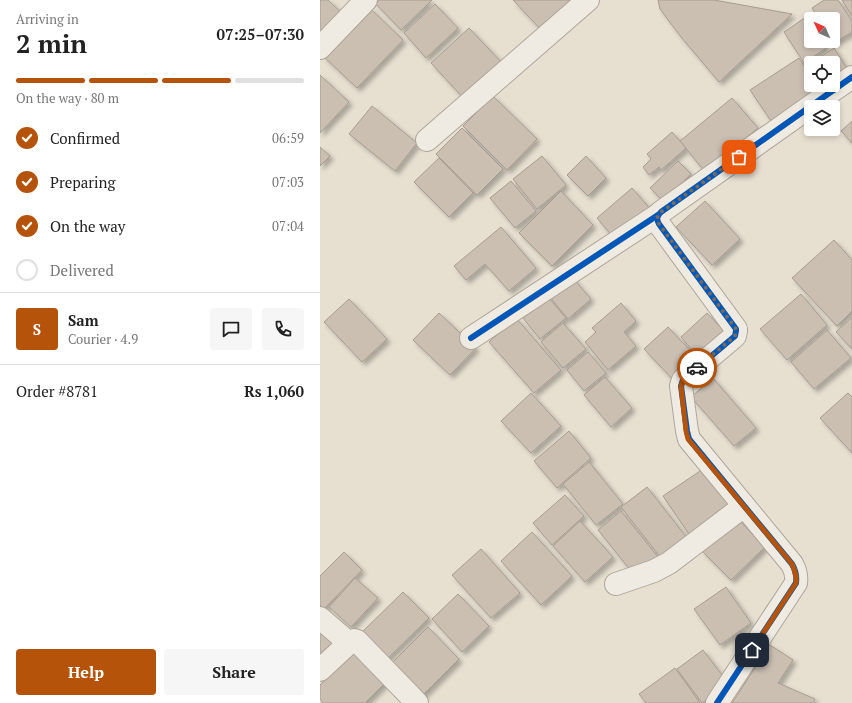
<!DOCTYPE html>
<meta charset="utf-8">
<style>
:root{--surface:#fff;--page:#f6f6f6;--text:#222;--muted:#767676;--line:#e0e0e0;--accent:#b45309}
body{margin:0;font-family:"PT Serif",serif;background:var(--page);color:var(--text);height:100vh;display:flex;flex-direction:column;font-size:15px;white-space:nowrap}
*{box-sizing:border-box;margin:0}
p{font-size:13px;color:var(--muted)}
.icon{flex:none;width:22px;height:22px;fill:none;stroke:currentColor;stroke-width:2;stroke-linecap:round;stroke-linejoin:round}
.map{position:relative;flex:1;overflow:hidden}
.side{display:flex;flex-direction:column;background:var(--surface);width:320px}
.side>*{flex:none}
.needle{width:26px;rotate:315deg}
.fabs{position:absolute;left:484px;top:12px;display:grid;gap:8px}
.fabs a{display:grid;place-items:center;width:36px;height:36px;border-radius:4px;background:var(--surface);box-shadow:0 2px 6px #0003;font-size:20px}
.pin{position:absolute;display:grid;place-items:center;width:34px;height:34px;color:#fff;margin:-17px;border-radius:8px;box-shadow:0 2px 6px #0006}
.courier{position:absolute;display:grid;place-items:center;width:40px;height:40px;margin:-20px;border:3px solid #b45309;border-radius:50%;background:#fff;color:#222;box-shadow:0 1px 5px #0007}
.head em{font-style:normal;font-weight:800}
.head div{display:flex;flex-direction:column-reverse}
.head{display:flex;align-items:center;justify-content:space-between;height:68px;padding:0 16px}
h1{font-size:26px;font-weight:800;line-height:30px}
.bar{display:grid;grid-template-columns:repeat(4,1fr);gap:6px 4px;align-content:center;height:48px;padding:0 16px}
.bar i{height:5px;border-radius:3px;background:var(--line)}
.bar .current{background:var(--accent)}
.bar p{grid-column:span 4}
.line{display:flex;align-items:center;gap:10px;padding:0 16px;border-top:1px solid var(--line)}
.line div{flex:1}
.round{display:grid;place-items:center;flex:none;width:42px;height:42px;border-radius:4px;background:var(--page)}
ol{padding:0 16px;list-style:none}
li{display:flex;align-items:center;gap:12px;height:44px}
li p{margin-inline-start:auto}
li .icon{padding:4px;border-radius:50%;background:var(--accent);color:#fff;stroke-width:4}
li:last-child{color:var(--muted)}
li i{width:22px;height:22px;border:2px solid var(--line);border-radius:50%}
.primary-button{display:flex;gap:8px;margin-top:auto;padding:8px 16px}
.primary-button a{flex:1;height:46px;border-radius:4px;background:var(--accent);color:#fff;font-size:16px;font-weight:800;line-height:46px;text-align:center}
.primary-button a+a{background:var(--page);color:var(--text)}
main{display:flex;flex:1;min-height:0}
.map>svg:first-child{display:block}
.building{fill:#cbbfb2;stroke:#a89c90;filter:url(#shadow)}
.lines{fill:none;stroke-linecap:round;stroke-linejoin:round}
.minor-casing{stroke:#ada599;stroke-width:24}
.minor{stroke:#efebe3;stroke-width:22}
.cycleway-casing{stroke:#f7eed8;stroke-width:8}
.cycleway{stroke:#0057b8;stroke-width:6}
.done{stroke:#786c5e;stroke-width:4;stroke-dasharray:0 7.2}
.route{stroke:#b45309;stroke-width:5}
</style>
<main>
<section class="side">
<div class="head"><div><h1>2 min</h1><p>Arriving in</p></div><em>07:25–07:30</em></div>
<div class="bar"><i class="current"></i><i class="current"></i><i class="current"></i><i></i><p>On the way · 80 m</p></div>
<ol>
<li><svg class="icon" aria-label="check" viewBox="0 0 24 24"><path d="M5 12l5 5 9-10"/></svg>Confirmed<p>06:59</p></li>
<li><svg class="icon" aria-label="check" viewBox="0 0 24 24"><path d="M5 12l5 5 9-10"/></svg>Preparing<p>07:03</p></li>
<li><svg class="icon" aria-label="check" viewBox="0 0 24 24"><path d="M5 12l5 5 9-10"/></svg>On the way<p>07:04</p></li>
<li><i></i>Delivered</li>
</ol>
<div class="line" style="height:72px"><b class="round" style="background:var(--accent);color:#fff">S</b><div><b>Sam</b><p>Courier · 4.9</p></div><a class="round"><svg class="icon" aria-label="chat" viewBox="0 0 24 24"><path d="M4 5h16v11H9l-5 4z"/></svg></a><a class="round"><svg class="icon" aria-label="phone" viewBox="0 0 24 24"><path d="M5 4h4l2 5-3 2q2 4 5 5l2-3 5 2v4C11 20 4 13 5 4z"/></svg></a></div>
<div class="line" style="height:52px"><div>Order #8781</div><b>Rs 1,060</b></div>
<div class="primary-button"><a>Help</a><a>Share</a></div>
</section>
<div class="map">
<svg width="532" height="703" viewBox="0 0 532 703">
<defs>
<filter id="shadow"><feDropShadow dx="3.5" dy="3.5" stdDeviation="2" flood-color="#0004"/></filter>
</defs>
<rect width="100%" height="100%" fill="#e7e0d1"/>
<g class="building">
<path d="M0,0h8l18,17 -26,28z"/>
<path d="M56,0h56l-31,30 -27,-28z"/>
<path d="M193,0h65l-34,33z"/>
<path d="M338,0h56l78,14 -73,68 -38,-45 -21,-28z"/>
<path d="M504,0h14l14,21v11l-18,11 -1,-2v-22h-14l-7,-11z"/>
<path d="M522,0h10v16z"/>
<path d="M115,4l23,24 -32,30 -22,-25z"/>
<path d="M50,8l33,32 -46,48 -34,-32z"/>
<path d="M486,17l5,7v17h11l4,7 -22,15 -20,-31z"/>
<path d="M149,28l35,37 -38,36 -35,-38z"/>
<path d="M514,48l17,27 -18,10v-22h-21z"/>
<path d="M479,58l12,19v8h5l5,7 -48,32 -23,-34z"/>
<path d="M0,75l29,27 -29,31z"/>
<path d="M173,96l44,43 -30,31 -44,-44z"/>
<path d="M412,98l26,30 -53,44 -25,-31z"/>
<path d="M52,106l45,37 -22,28 -46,-37z"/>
<path d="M532,121v22l-11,-12z"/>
<path d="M142,128l41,41 -26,26 -41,-41z"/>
<path d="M352,132l14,16 -25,22 -2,-3 -10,8 -6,-8 8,-8 -4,-5z"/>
<path d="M0,147l10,9 -10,10z"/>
<path d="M222,156l24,29 -29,24 -24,-30z"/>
<path d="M266,156l20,22 -18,18 -21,-21z"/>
<path d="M119,158l34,35 -24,24 -35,-35z"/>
<path d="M358,161l13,13 -28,27 -13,-13z"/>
<path d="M191,181l25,30 -21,17 -25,-30z"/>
<path d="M312,188l20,23 -35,31 -20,-24z"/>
<path d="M241,191l32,34 -41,41 -33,-33z"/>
<path d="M385,201l35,38 -28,26 -36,-38z"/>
<path d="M181,227l35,41 -27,23 -24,-27 -19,16 -12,-14z"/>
<path d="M514,240l18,20v51l-15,15 -45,-48z"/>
<path d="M252,277l19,22 -23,20 -19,-23z"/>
<path d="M481,294l26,31 -40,35 -27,-31z"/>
<path d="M228,297l18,21 -26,21 -17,-21z"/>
<path d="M29,299l38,40 -25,23 -38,-40z"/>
<path d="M301,303l15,18 -12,11 12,14 -28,24 -23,-28 11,-10 -4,-4z"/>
<path d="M119,313l37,35 -26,27 -37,-35z"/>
<path d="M387,313l19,20 -27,25 -18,-21z"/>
<path d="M532,317v32l-16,-17z"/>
<path d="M196,318l45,52 -27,23 -45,-51z"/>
<path d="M243,323l23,26 -23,19 -22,-26z"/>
<path d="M348,327l32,34 -24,22 -32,-34z"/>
<path d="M507,330l24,28 -37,31 -23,-27z"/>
<path d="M268,352l18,21 -22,18 -17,-21z"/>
<path d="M285,377l27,31 -21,19 -27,-32z"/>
<path d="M393,378l43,50 -22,18 -43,-49z"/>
<path d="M211,393l30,33 -30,27 -30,-32z"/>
<path d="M528,393l4,4v56l-32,-35z"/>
<path d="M249,431l22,27 -34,30 -23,-27z"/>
<path d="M269,462l34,42 -27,21 -33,-41z"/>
<path d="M386,467l30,44 -43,29 -30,-44z"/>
<path d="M327,487l44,56 -26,20 -44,-56z"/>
<path d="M245,495l19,21 -32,29 -19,-22z"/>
<path d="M301,511l37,46 -23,19 -37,-46z"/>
<path d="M417,518l28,29 -34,33 -29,-29z"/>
<path d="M260,521l33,36 -28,25 -32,-36z"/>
<path d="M212,532l40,44 -31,29 -40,-44z"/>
<path d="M161,549l39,44 -29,25 -39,-43z"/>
<path d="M24,552l18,18 -38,39 -4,-4v-29z"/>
<path d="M35,578l23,20 -27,29 -22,-20z"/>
<path d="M406,587l25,36 -31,22 -26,-36z"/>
<path d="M83,592l26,26 -43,42 -26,-26z"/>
<path d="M138,594l31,32 -27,26 -30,-33z"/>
<path d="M0,621l21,21 -21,21z"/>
<path d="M108,627l31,32 -39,39 -31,-32z"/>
<path d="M450,645l23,15 -15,23 37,16 -2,4h-81z"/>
<path d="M38,648l31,31 -24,24h-42l-3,-4v-14z"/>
<path d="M383,650l25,33 -26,20 -25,-34z"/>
<path d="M355,668l25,35h-54l-7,-9z"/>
</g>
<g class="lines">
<defs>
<g id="minor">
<path d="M0,48l46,-48"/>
<path d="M107,140l161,-140"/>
<path d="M151,338l187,-123"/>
<path d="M296,584l38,-13 15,-8 75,-57"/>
<path d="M0,618l29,25"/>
<path d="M0,670l29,-27 5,-3 3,1 60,62"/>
<path d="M397,703l79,-120c1,-7 0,-12 -4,-19l-103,-125 -2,-8 -6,-45 2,-6 52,-44 1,-5v-2l-77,-105c-3,-5 -2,-8 2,-12l191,-135"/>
</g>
</defs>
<use href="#minor" class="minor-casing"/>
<use href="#minor" class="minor"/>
<defs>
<g id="cycleway">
<path d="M151,338l187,-123"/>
<path d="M397,703l79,-120c1,-7 0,-12 -4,-19l-103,-125 -2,-8 -6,-45 2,-6 52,-44 1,-5v-2l-77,-105c-3,-5 -2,-8 2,-12l191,-135"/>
</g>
</defs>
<use href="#cycleway" class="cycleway-casing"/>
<use href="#cycleway" class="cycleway"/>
</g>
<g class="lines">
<path class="done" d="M377,368l38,-32 1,-5v-2l-77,-105c-3,-5 -2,-8 2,-12l78,-55"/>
<path class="route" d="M377,368l-14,12 -2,6 5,45 2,8 104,125c3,7 5,12 4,19l-44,67"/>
</g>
</svg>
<div class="fabs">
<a><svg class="needle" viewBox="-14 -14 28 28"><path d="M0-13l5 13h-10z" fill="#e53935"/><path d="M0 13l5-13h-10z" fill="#767676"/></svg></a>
<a><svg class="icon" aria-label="locate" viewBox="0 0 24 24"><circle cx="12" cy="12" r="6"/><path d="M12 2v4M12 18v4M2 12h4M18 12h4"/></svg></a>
<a><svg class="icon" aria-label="layers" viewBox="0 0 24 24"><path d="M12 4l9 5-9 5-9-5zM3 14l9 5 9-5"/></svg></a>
</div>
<div class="pin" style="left:419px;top:157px;background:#ea580c"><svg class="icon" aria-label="bag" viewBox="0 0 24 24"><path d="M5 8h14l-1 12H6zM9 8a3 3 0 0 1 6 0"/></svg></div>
<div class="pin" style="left:432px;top:650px;background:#1f2937"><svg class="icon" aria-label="home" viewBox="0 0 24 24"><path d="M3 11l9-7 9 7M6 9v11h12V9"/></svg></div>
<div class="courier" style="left:377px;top:368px"><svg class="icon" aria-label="car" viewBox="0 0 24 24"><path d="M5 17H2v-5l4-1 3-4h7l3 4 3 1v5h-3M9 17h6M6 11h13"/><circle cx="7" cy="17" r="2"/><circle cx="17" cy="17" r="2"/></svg></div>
</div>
</main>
